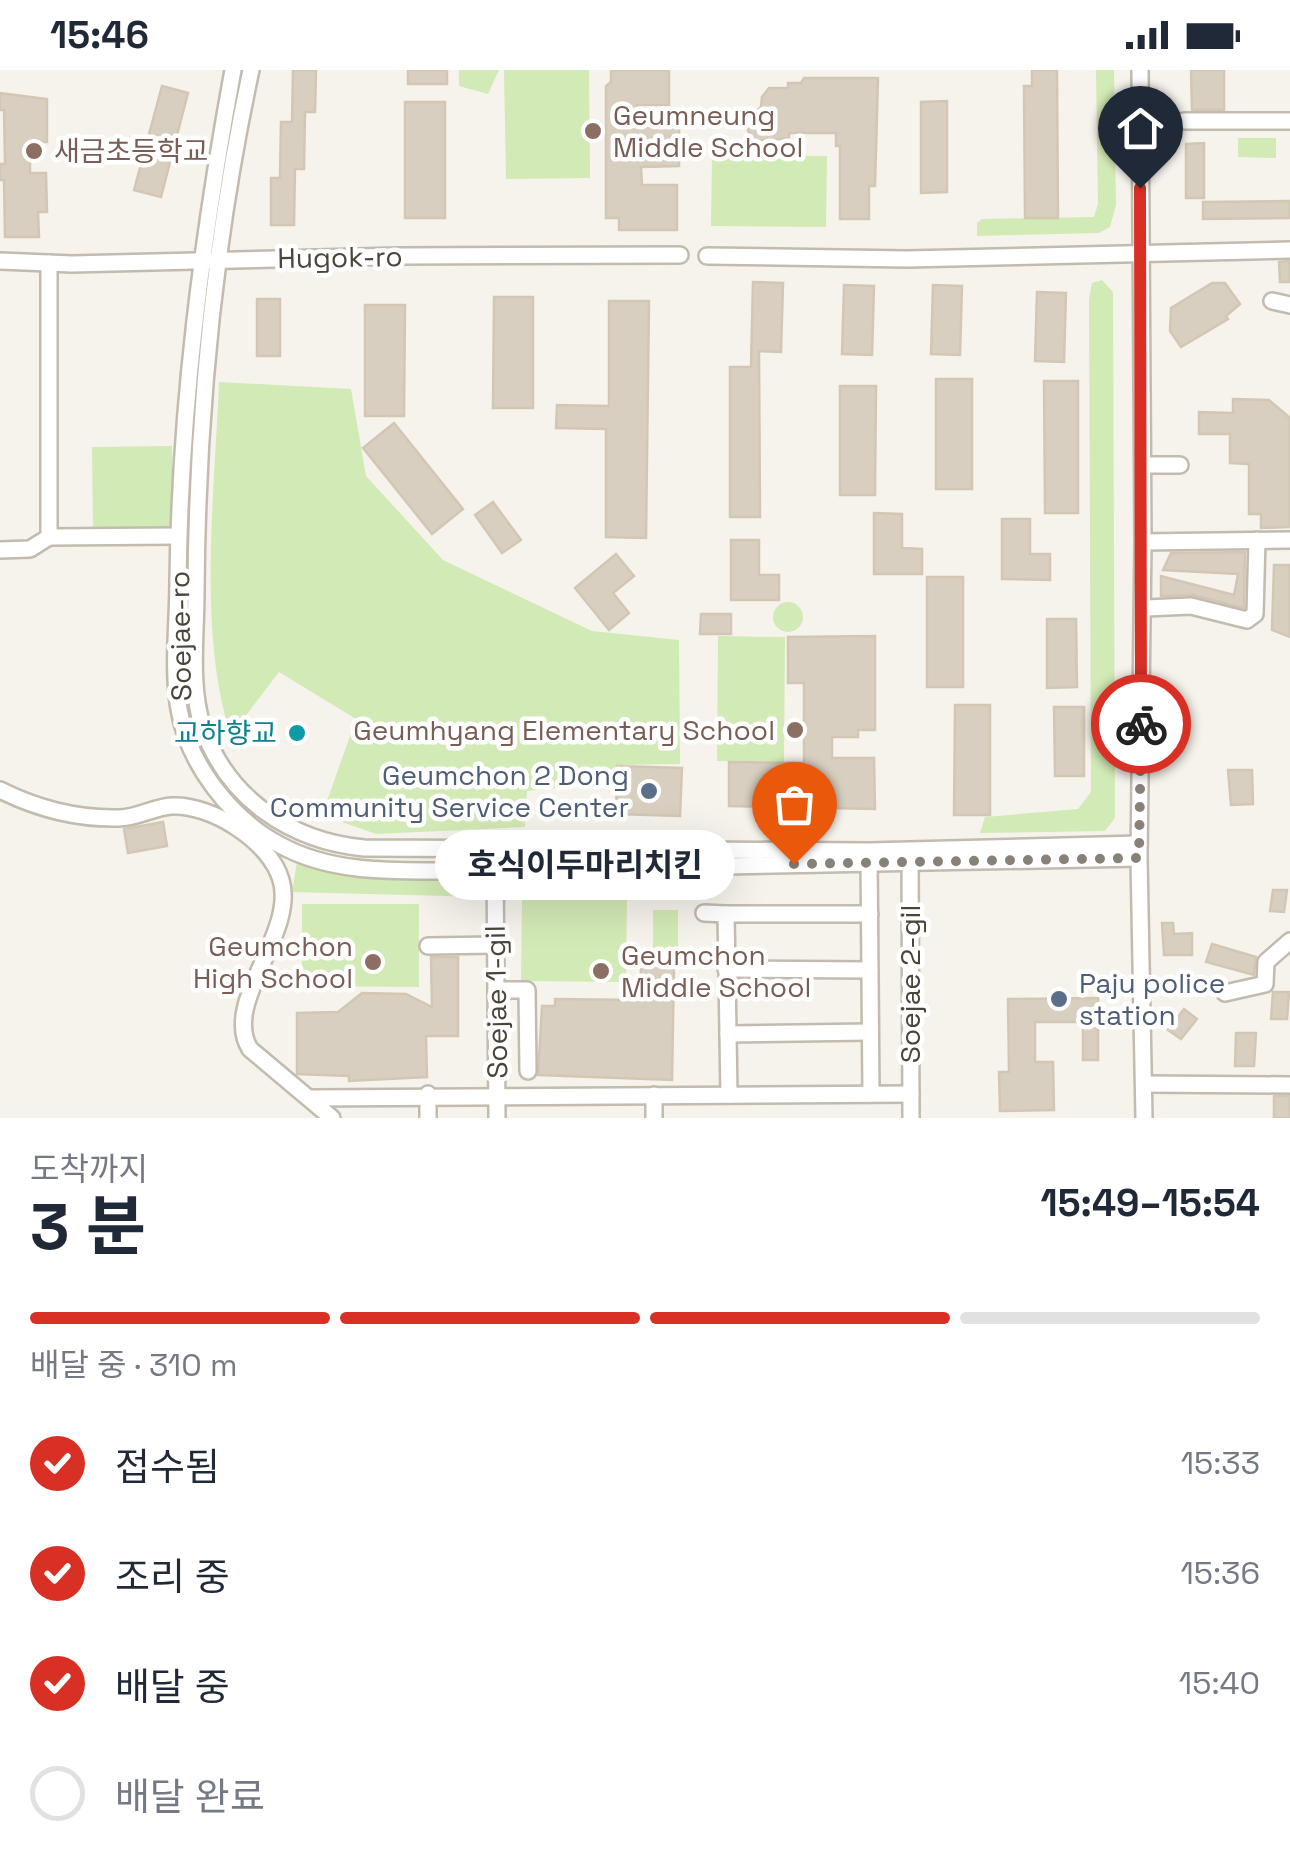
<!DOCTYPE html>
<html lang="ko">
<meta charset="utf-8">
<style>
:root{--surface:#fff;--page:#f6f6f7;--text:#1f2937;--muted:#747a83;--line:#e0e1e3;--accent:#d93025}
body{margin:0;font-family:"Space Grotesk","Noto Sans KR",sans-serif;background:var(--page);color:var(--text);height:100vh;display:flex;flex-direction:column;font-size:38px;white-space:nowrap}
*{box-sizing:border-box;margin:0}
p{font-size:32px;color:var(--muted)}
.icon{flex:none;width:55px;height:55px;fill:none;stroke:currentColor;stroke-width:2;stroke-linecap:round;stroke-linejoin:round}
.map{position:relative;height:1048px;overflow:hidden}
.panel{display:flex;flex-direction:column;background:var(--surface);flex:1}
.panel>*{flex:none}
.pin{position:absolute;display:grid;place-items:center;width:85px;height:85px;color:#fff;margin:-102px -42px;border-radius:50% 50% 50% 0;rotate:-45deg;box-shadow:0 0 10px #0007}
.pin .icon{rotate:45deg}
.courier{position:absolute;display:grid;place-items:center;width:100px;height:100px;margin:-50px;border:8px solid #d93025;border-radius:50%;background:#fff;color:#222;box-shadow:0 2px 12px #0007}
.bubble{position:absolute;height:70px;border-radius:35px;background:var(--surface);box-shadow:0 10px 40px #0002;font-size:32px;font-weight:700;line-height:70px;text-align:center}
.overview em{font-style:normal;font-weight:700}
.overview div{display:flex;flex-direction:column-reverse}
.overview{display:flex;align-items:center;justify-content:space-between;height:170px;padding:0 30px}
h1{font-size:65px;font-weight:700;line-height:75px}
.bar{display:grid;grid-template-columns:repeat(4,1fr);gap:15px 10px;align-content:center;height:120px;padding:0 30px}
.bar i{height:12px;border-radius:8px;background:var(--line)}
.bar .selected{background:var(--accent)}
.bar p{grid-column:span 4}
ol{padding:0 30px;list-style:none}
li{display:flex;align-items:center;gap:30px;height:110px}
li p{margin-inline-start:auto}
li .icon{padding:10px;border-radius:50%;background:var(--accent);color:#fff;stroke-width:4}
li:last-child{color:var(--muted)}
li i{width:55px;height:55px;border:5px solid var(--line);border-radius:50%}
.status{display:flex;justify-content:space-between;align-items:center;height:70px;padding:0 50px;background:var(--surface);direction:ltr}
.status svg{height:28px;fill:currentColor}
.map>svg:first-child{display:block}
.green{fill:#d2eab5}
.building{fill:#d8cfc1;stroke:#d3c7b4;stroke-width:2.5}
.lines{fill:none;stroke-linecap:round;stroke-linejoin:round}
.minor-casing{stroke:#c2bbae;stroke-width:20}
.minor{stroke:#fff;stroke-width:15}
.done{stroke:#878178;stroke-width:10;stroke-dasharray:0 18}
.route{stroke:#d93025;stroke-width:12}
.education-dot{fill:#8d6e63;stroke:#fff;stroke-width:4}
.culture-dot{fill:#0f9aa8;stroke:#fff;stroke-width:4}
.service-dot{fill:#5c6f8a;stroke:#fff;stroke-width:4}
.labels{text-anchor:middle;stroke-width:9;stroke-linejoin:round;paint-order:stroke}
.education-label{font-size:28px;fill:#785e54;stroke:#fff;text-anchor:start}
.street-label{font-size:28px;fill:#4b4439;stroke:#fff}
.culture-label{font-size:28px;fill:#0d838f;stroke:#fff;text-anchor:end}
.service-label{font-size:28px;fill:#4e5e75;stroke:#fff;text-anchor:end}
</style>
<div class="status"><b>15:46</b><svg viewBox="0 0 49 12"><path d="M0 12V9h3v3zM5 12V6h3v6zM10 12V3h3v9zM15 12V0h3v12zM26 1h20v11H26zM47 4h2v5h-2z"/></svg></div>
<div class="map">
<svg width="1290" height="1048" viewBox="0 0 1290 1048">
<rect width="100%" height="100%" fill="#f6f3ec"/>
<g class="green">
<path d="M459,0h40l-11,24 -29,-8z"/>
<path d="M504,0h85l1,108 -84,1z"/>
<path d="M1096,0h18l2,135 -6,22 -11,6 -122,3v-13l5,-4 112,-2 4,-13z"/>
<path d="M1238,68h38v20l-38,-1z"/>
<path d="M712,85l115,1 -1,71 -115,-1z"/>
<path d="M1102,210l11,12 2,526 -10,13 -125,2 5,-16 93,-8 13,-17 -2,-493 3,-16z"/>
<path d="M219,312l132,7 15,87 77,84 149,71 87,9 1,124 -64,1 -3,17 -86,9 -2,36 -149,7 -54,-19 34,-96 -77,-47 -48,63c-34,-100 -16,-246 -12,-353z"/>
<path d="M172,376l1,84 -80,1 -1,-84z"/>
<circle cx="788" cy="547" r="15"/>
<path d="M718,566l67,1 -1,125 -67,-1z"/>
<path d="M297,792l79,16 104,2 5,2v15l-193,-5z"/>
<path d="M678,811v16l-67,1 16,1 -1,83 -105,-1 1,-82 -11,-1v-16z"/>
<path d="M302,834h117v83l-117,-1z"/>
<rect x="653" y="840" width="25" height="45"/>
</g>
<g class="building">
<path d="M293,0h23l-1,42h-10l-1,57h-9l-1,56h-23v-47h9l1,-56h11z"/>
<rect x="408" y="0" width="39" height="14"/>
<path d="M611,0h58v35h-32v22h42v39l-38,1 1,18h35v45h-58v-12h-13v-132l5,-4z"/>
<path d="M1032,0h25l1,148h-33l-1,-132h8z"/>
<path d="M1191,0h33v40h-32z"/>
<path d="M804,8h74l-3,108h-6v33h-29v-73h-4v-13h-47v5l-33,3 -8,-10 -1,-10 14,-14 1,-10 7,-9h19v-5h13z"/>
<path d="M162,16l26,7 -27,104 -27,-7z"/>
<path d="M0,23l47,6v43h-17v31h16l1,39h-9l1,25h-34l-1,-57h-4v-16h5l-1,-54h-4z"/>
<path d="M947,31v91l-26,1v-91z"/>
<rect x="405" y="32" width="40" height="116"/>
<path d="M1204,73v55h-18v-54z"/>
<path d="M1290,131v17l-87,1v-17z"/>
<path d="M1290,191v21h-10l-1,-20z"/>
<path d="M753,212l30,1 -2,69 -22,-1 1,166h-30v-150h21z"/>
<path d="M1212,213h13l15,21 -14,12 2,3 -47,28 -11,-16 1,-23z"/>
<path d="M844,215l30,1 -2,69 -30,-1z"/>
<path d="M933,215l29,1 -2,69 -29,-1z"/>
<path d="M1037,222l29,1 -2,69 -29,-1z"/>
<path d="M494,227h39v111h-40z"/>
<rect x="257" y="229" width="23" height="57"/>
<path d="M609,231h40l-3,237 -40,-1v-108l-50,-1 1,-23 52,1z"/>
<path d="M365,235h40l-1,111h-39z"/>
<rect x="936" y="309" width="36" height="110"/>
<path d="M1044,311h34v132h-33z"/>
<path d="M840,316h36l-1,109h-35z"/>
<path d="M1233,329l36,1 21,18v109l-29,1v-14h-12v-50l-19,-1v-29h-31v-22l34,1z"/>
<path d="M394,353l69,86 -31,25 -69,-86z"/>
<path d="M493,432l28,38 -19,13 -27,-38z"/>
<path d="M874,443l28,1v34l20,1v25h-48z"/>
<path d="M1002,449h28v35h20v26l-48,-1z"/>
<path d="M731,470h28v35h20v25h-48z"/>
<path d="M1245,482l-1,56 -51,-13 -32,1v-20l73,19 4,-21 -75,-4 8,-17z"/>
<path d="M616,484l18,22 -21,17 16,20 -20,17 -34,-42z"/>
<path d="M1274,495h16v72l-18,-7z"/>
<rect x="927" y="507" width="36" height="110"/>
<path d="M701,544h30v20h-31z"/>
<path d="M1047,549h29l1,68 -30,1z"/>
<path d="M875,566v94h-17v7h-26v21h42l1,51 -146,-3v-44l75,1v-80h-16v-46z"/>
<path d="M955,635h35v110h-36z"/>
<path d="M1054,637h30v69h-29z"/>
<path d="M617,696l65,2 -2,48 -64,-2z"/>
<path d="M1228,700h24l1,34 -22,1z"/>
<path d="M163,752l4,24 -39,7 -4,-24z"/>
<path d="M1273,820h14l-3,22 -14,-1z"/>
<path d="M1162,853h11l1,11 18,-1v22h-28z"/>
<path d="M1212,874l44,13 -2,18 -48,-13z"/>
<path d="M431,887h27v79h-32l1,41 -78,4v-5l-52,-2v-61l41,-1 24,-19 44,1 26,13z"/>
<path d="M641,895l33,1 -2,114 -134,-5 4,-69h13v-7l85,1z"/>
<path d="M1273,922h16l-2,27h-16z"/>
<path d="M1098,928v62h-15v-38h-48v40h18l1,48 -54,1 -1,-39h10l-1,-73z"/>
<path d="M1184,939l13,10 -16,20 -13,-9z"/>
<path d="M1236,963h20l-2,33h-19z"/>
<rect x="1274" y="1026" width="16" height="22"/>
</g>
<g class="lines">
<defs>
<g id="minor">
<path d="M233,0c-31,169 -53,338 -55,510 0,42 -6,88 1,129 9,55 52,110 101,136 58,32 128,25 192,26l667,-13"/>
<path d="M251,0c-37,171 -54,347 -55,522 0,44 -7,94 7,136 25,71 88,113 161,120l505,3 270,-7"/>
<path d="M1140,0l3,472 -4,316 5,260"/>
<path d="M1184,51h106"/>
<path d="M707,186l200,3 383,-9"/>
<path d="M0,191l72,3 327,-8 281,-1"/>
<path d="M49,193v274l129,-1"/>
<path d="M1272,231l18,4"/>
<path d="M1143,395h37"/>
<path d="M1143,472l147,-2"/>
<path d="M0,480l30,-1 19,-12"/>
<path d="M1146,538l45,-2 56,14 8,-6 2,-74"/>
<path d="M0,720c36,18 78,29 119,28 18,0 35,-11 53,-12 39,-2 98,35 109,74 16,53 -60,123 -31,169l82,69"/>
<path d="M910,784l1,264"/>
<path d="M869,785l2,239"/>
<path d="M495,794l2,254"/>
<path d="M704,843l22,1"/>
<path d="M428,876l68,-1"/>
<path d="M726,899l144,1"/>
<path d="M496,920h31l1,81"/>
<path d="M1225,923l40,-9 1,-22 24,-21"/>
<path d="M728,964l142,-2"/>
<path d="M1144,1014l146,1"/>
<path d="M654,1025v23"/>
<path d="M729,1025l-3,-181h144"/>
<path d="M312,1028l599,-4"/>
<path d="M428,1048v-24"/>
</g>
</defs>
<use href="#minor" class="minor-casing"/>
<use href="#minor" class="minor"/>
</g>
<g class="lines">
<path class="done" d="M794,794l345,-6 2,-134"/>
<path class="route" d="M1140,118l1,536"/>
</g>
<g class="education-dot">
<circle cx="593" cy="61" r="10"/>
<circle cx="34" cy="81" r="10"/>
<circle cx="795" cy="660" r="10"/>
<circle cx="373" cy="892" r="10"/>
<circle cx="601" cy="901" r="10"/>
</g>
<circle class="culture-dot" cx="297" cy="663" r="10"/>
<g class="service-dot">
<circle cx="649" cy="721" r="10"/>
<circle cx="1059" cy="929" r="10"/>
</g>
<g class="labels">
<g class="education-label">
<text x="613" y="55">Geumneung<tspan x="613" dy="32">Middle School</tspan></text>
<text x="54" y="91">새금초등학교</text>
<text x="775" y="670" text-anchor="end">Geumhyang Elementary School</text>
<text x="353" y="886" text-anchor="end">Geumchon<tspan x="353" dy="32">High School</tspan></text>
<text x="621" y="895">Geumchon<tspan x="621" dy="32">Middle School</tspan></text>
</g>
<g class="street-label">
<text transform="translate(340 187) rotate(-1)" y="10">Hugok-ro</text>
<text transform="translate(180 566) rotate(-91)" y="10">Soejae-ro</text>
<text transform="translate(910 914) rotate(-90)" y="10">Soejae 2-gil</text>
<text transform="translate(496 932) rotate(-91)" y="10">Soejae 1-gil</text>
</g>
<g class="culture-label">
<text x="277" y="673">교하향교</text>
</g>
<g class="service-label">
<text x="629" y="715">Geumchon 2 Dong<tspan x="629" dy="32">Community Service Center</tspan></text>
<text x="1079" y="923" text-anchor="start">Paju police<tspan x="1079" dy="32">station</tspan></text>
</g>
</g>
</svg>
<div class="pin" style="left:794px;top:794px;background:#ea580c"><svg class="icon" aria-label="bag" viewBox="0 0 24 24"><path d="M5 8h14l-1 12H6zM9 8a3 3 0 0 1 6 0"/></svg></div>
<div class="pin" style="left:1140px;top:118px;background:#1f2937"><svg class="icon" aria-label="home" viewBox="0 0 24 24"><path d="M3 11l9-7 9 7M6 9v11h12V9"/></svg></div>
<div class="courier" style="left:1141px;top:654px"><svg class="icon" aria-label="bike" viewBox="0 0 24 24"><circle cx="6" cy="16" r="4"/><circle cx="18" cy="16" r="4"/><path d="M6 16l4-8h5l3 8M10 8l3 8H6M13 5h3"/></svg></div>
<div class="bubble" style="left:435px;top:760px;width:300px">호식이두마리치킨</div>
</div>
<section class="panel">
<div class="overview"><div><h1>3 분</h1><p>도착까지</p></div><em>15:49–15:54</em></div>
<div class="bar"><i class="selected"></i><i class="selected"></i><i class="selected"></i><i></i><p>배달 중 · 310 m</p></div>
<ol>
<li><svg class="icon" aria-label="check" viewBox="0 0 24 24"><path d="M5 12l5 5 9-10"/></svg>접수됨<p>15:33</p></li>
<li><svg class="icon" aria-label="check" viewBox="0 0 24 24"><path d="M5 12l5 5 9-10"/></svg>조리 중<p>15:36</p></li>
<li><svg class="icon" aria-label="check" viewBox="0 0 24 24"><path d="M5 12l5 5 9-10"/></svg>배달 중<p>15:40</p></li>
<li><i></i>배달 완료</li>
</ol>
</section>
